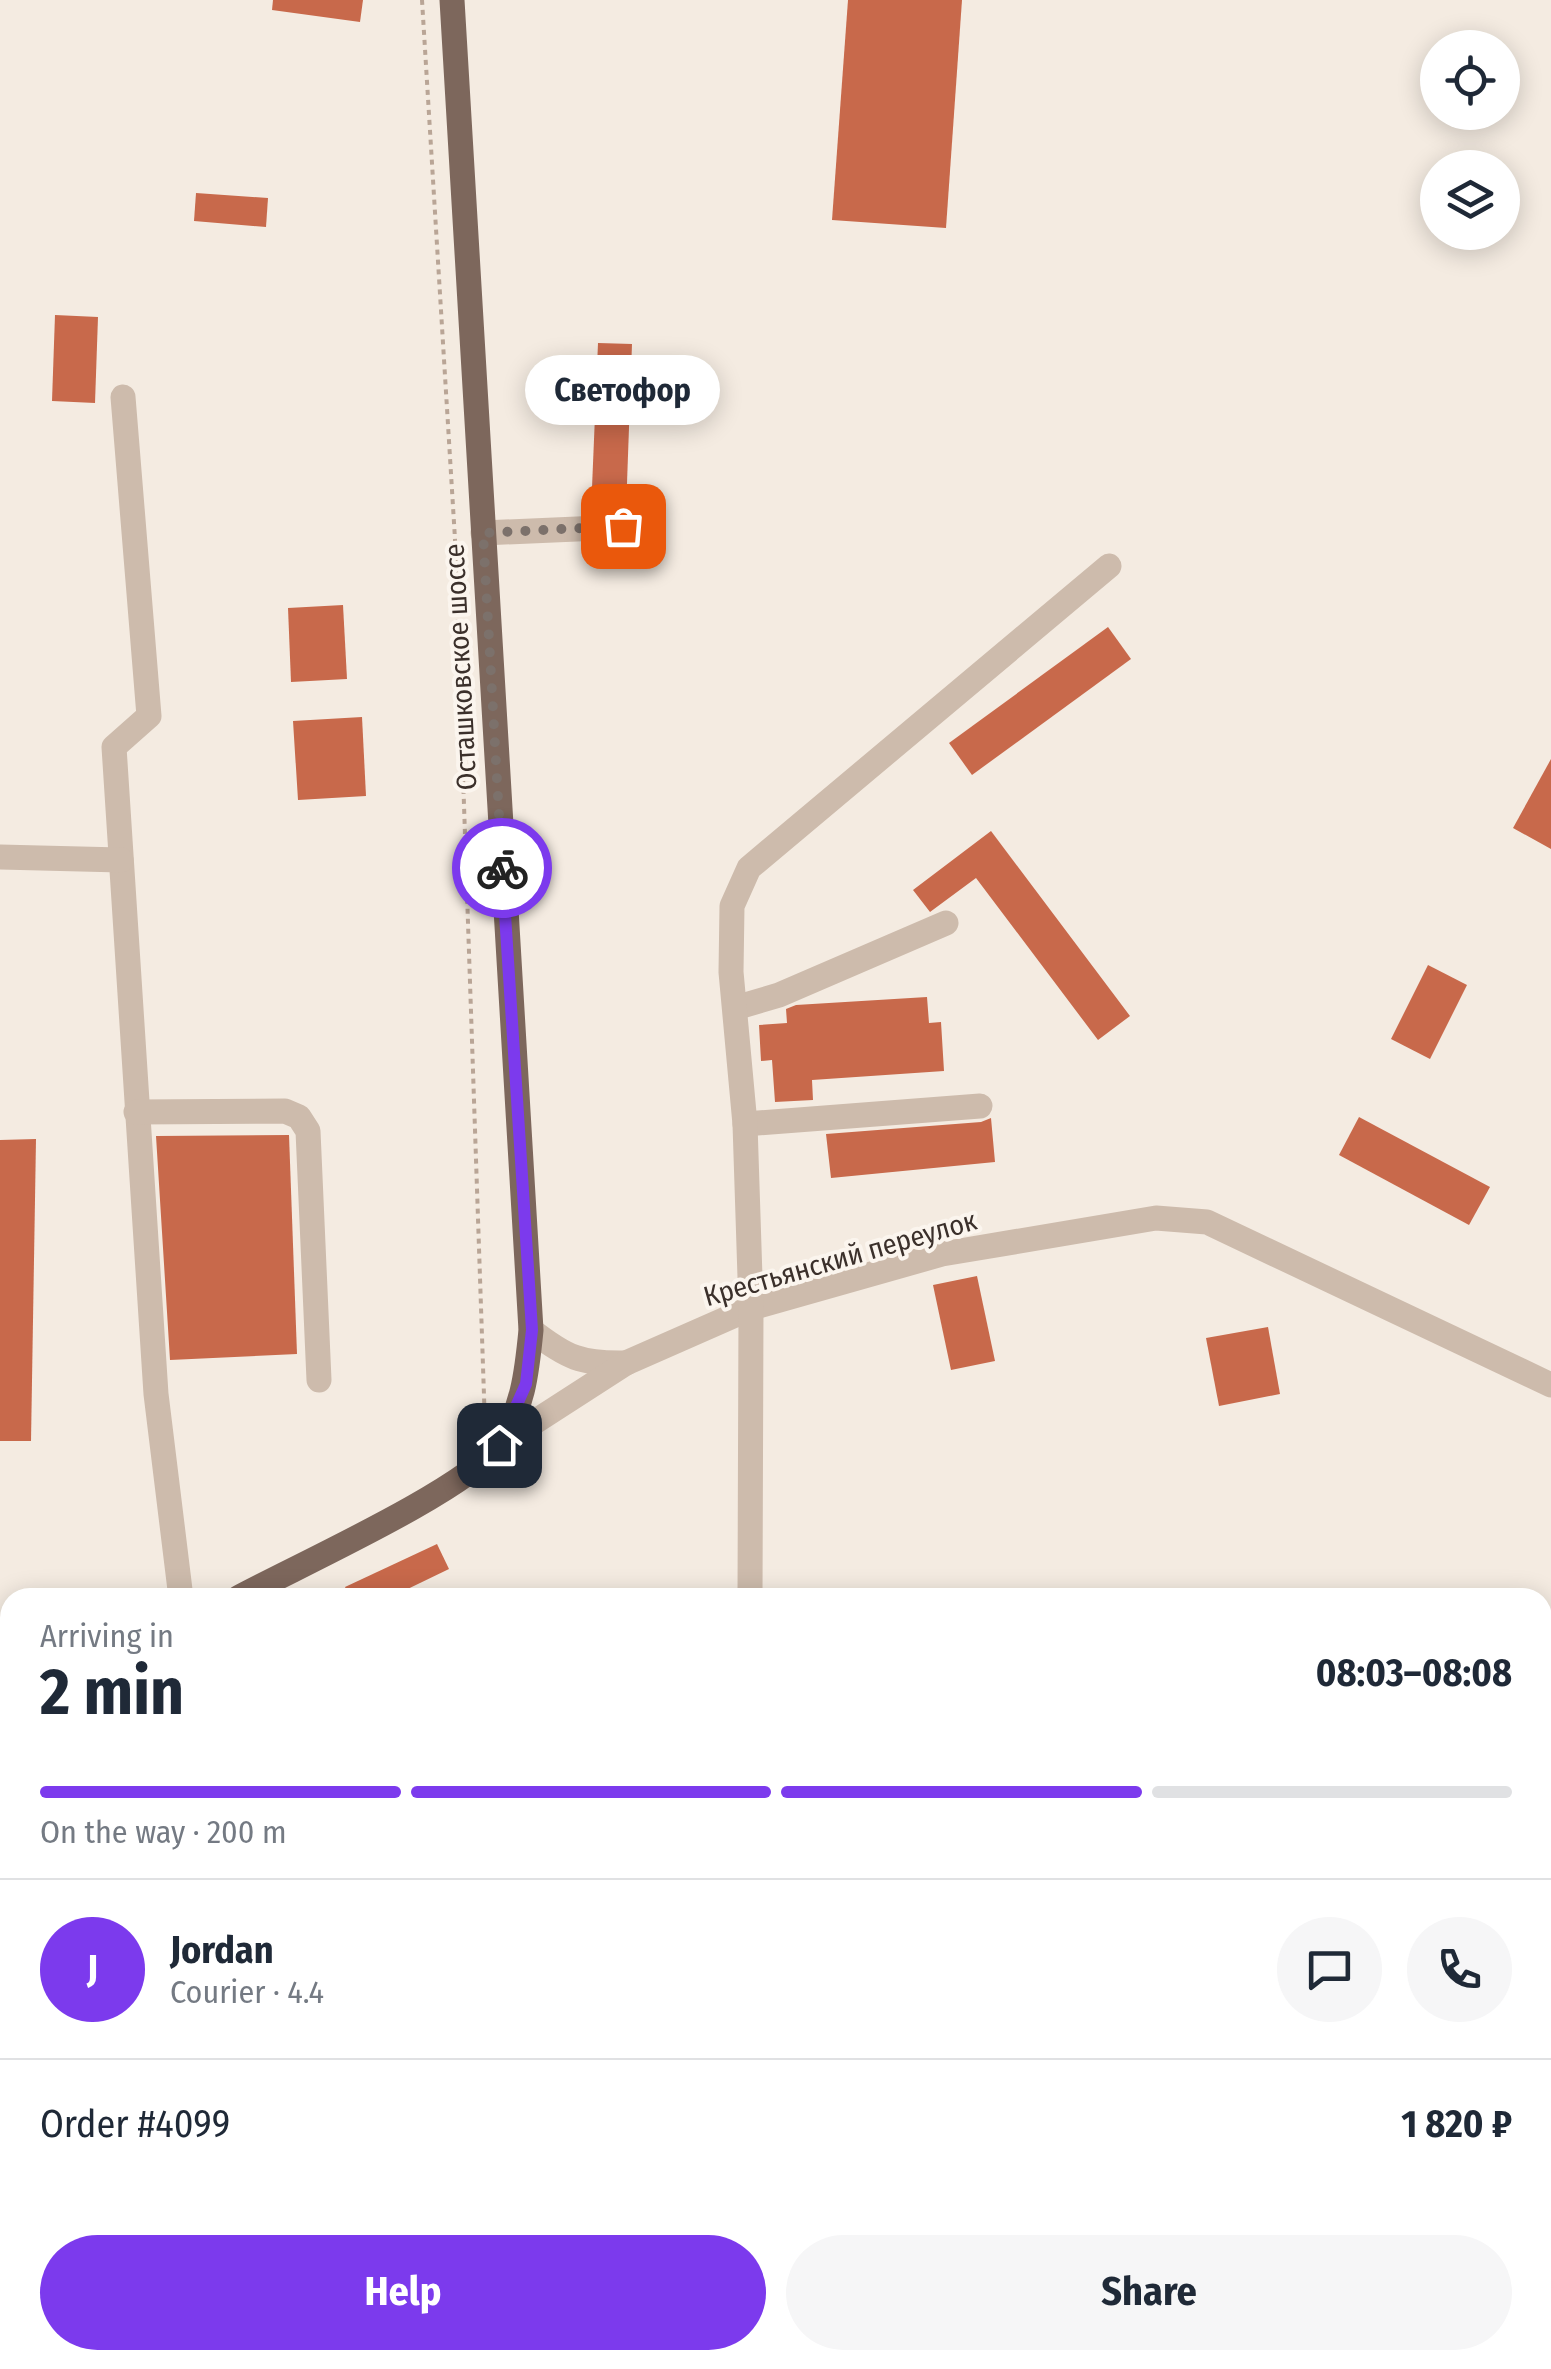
<!DOCTYPE html>
<meta charset="utf-8">
<style>
:root{--surface:#fff;--page:#f6f6f7;--text:#1f2937;--muted:#747a83;--line:#e0e1e3;--accent:#7c3aed}
body{margin:0;font-family:"Fira Sans Condensed",sans-serif;background:var(--page);color:var(--text);height:100vh;display:flex;flex-direction:column;font-size:38px;white-space:nowrap}
*{box-sizing:border-box;margin:0}
p{font-size:32px;color:var(--muted)}
.icon{flex:none;width:55px;height:55px;fill:none;stroke:currentColor;stroke-width:2;stroke-linecap:round;stroke-linejoin:round}
.map{position:relative;flex:1;overflow:hidden}
.drawer{position:absolute;left:0px;top:1588px;width:1552px;height:782px;display:flex;flex-direction:column;background:var(--surface);border-radius:30px 30px 0 0;box-shadow:0 5px 25px #0003}
.drawer>*{flex:none}
.controls{position:absolute;left:1420px;top:30px;display:grid;gap:20px}
.controls a{display:grid;place-items:center;width:100px;height:100px;border-radius:50%;background:var(--surface);box-shadow:0 5px 25px #0003;font-size:50px}
.pin{position:absolute;display:grid;place-items:center;width:85px;height:85px;color:#fff;margin:-42px;border-radius:20px;box-shadow:0 5px 15px #0006}
.courier{position:absolute;display:grid;place-items:center;width:100px;height:100px;margin:-50px;border:8px solid #7c3aed;border-radius:50%;background:#fff;color:#222;box-shadow:0 2px 12px #0007}
.bubble{position:absolute;height:70px;border-radius:35px;background:var(--surface);box-shadow:0 5px 25px #0003;font-size:32px;font-weight:700;line-height:70px;text-align:center}
.head em{font-style:normal;font-weight:700}
.head div{display:flex;flex-direction:column-reverse}
.head{display:flex;align-items:center;justify-content:space-between;height:170px;padding:0 40px}
h1{font-size:65px;font-weight:700;line-height:75px}
.bar{display:grid;grid-template-columns:repeat(4,1fr);gap:15px 10px;align-content:center;height:120px;padding:0 40px}
.bar i{height:12px;border-radius:8px;background:var(--line)}
.bar .active{background:var(--accent)}
.bar p{grid-column:span 4}
.line{display:flex;align-items:center;gap:25px;padding:0 40px;border-top:2px solid var(--line)}
.line div{flex:1}
.round{display:grid;place-items:center;flex:none;width:105px;height:105px;border-radius:52px;background:var(--page)}
.button{display:flex;gap:20px;margin-top:auto;padding:20px 40px}
.button a{flex:1;height:115px;border-radius:60px;background:var(--accent);color:#fff;font-size:40px;font-weight:700;line-height:115px;text-align:center}
.button a+a{background:var(--page);color:var(--text)}
.map>svg:first-child{display:block}
.building{fill:#c8694b}
.lines{fill:none;stroke-linecap:round;stroke-linejoin:round}
.path{stroke:#b9a596;stroke-width:4;stroke-dasharray:5 5;stroke-linecap:butt}
.minor{stroke:#cdbbac;stroke-width:25}
.major{stroke:#7d675c;stroke-width:25}
.rail{stroke:#3b302b;stroke-width:6;stroke-dasharray:2.5 8;stroke-linecap:butt}
.done{stroke:#7c716b;stroke-width:10;stroke-dasharray:0 18}
.route{stroke:#7c3aed;stroke-width:12}
.labels{text-anchor:middle;stroke-width:8;stroke-linejoin:round;paint-order:stroke}
.street-label{font-size:28px;fill:#3b302b;stroke:#fbf5ee}
</style>
<div class="map">
<svg width="1551" height="2369" viewBox="0 0 1551 2369">
<rect width="100%" height="100%" fill="#f4ebe1"/>
<g class="building">
<path d="M273,0h90l-3,22 -88,-12z"/>
<path d="M848,0h114l-16,228 -114,-8z"/>
<path d="M196,193l72,5 -2,29 -72,-6z"/>
<path d="M55,315l43,2 -3,86 -43,-2z"/>
<path d="M598,343l34,1 -6,167 -35,1z"/>
<path d="M343,605l4,74 -56,3 -3,-74z"/>
<path d="M1108,627l23,32 -159,116 -23,-32z"/>
<path d="M362,717l4,79 -68,4 -5,-79z"/>
<path d="M1551,759v90l-38,-21z"/>
<path d="M991,831l139,185 -32,24 -122,-162 -46,34 -17,-22z"/>
<path d="M1428,965l39,20 -37,74 -39,-20z"/>
<path d="M927,997l2,26 12,-1 3,49 -132,9 1,20 -38,2 -3,-42 -11,1 -2,-36 28,-2 -1,-14 10,-4z"/>
<path d="M1359,1117l131,70 -21,38 -130,-70z"/>
<path d="M991,1118l4,44 -164,16 -5,-44 155,-12z"/>
<path d="M289,1135l8,219 -127,6 -14,-224z"/>
<path d="M36,1139l-5,302h-31v-301z"/>
<path d="M977,1276l18,85 -44,9 -18,-85z"/>
<path d="M1268,1327l12,67 -61,12 -13,-68z"/>
<path d="M437,1544l12,25 -60,29h-39l-5,-11z"/>
</g>
<g class="lines">
<path class="path" d="M422,0l33,539 30,886"/>
<g class="minor">
<path d="M123,397l26,319 -35,31 42,647 25,204"/>
<path d="M483,533l140,-6"/>
<path d="M0,857l121,3"/>
<path d="M735,1008l44,-13 167,-72"/>
<path d="M136,1112l149,-1 14,6 9,14 11,249"/>
<path d="M745,1124l235,-18"/>
<path d="M531,1330c36,28 50,34 95,33"/>
<path d="M499,1445l127,-82 125,-55 191,-54 214,-36 51,4 344,163"/>
<path d="M750,1598l1,-290 -6,-184 -14,-152 1,-66 17,-38 360,-302"/>
<path d="M0,2330l10,-8"/>
<path d="M1164,2360l16,9"/>
</g>
<g class="major">
<path d="M238,1598c57,-31 226,-107 259,-151 26,-36 30,-75 34,-117l-79,-1330"/>
<path d="M0,1726l10,-5"/>
<path d="M0,2290l10,8"/>
<path d="M73,2360l7,9"/>
</g>
<g class="rail">
<path d="M0,2146l10,6"/>
<path d="M356,2360l15,9"/>
</g>
</g>
<g class="lines">
<path class="done" d="M502,868l-19,-335 140,-7"/>
<path class="route" d="M499,1445l27,-61 6,-54 -30,-462"/>
</g>
<g class="labels">
<g class="street-label">
<text transform="translate(460 667) rotate(-93)" y="10">Осташковское шоссе</text>
<text transform="translate(840 1258) rotate(-16)" y="10">Крестьянский переулок</text>
</g>
</g>
</svg>
<div class="controls">
<a><svg class="icon" aria-label="locate" viewBox="0 0 24 24"><circle cx="12" cy="12" r="6"/><path d="M12 2v4M12 18v4M2 12h4M18 12h4"/></svg></a>
<a><svg class="icon" aria-label="layers" viewBox="0 0 24 24"><path d="M12 4l9 5-9 5-9-5zM3 14l9 5 9-5"/></svg></a>
</div>
<div class="pin" style="left:623px;top:526px;background:#ea580c"><svg class="icon" aria-label="bag" viewBox="0 0 24 24"><path d="M5 8h14l-1 12H6zM9 8a3 3 0 0 1 6 0"/></svg></div>
<div class="pin" style="left:499px;top:1445px;background:#1f2937"><svg class="icon" aria-label="home" viewBox="0 0 24 24"><path d="M3 11l9-7 9 7M6 9v11h12V9"/></svg></div>
<div class="courier" style="left:502px;top:868px"><svg class="icon" aria-label="bike" viewBox="0 0 24 24"><circle cx="6" cy="16" r="4"/><circle cx="18" cy="16" r="4"/><path d="M6 16l4-8h5l3 8M10 8l3 8H6M13 5h3"/></svg></div>
<div class="bubble" style="left:525px;top:355px;width:195px">Светофор</div>
<section class="drawer">
<div class="head"><div><h1>2 min</h1><p>Arriving in</p></div><em>08:03–08:08</em></div>
<div class="bar"><i class="active"></i><i class="active"></i><i class="active"></i><i></i><p>On the way · 200 m</p></div>
<div class="line" style="height:180px"><b class="round" style="background:var(--accent);color:#fff">J</b><div><b>Jordan</b><p>Courier · 4.4</p></div><a class="round"><svg class="icon" aria-label="chat" viewBox="0 0 24 24"><path d="M4 5h16v11H9l-5 4z"/></svg></a><a class="round"><svg class="icon" aria-label="phone" viewBox="0 0 24 24"><path d="M5 4h4l2 5-3 2q2 4 5 5l2-3 5 2v4C11 20 4 13 5 4z"/></svg></a></div>
<div class="line" style="height:130px"><div>Order #4099</div><b>1 820 ₽</b></div>
<div class="button"><a>Help</a><a>Share</a></div>
</section>
</div>
